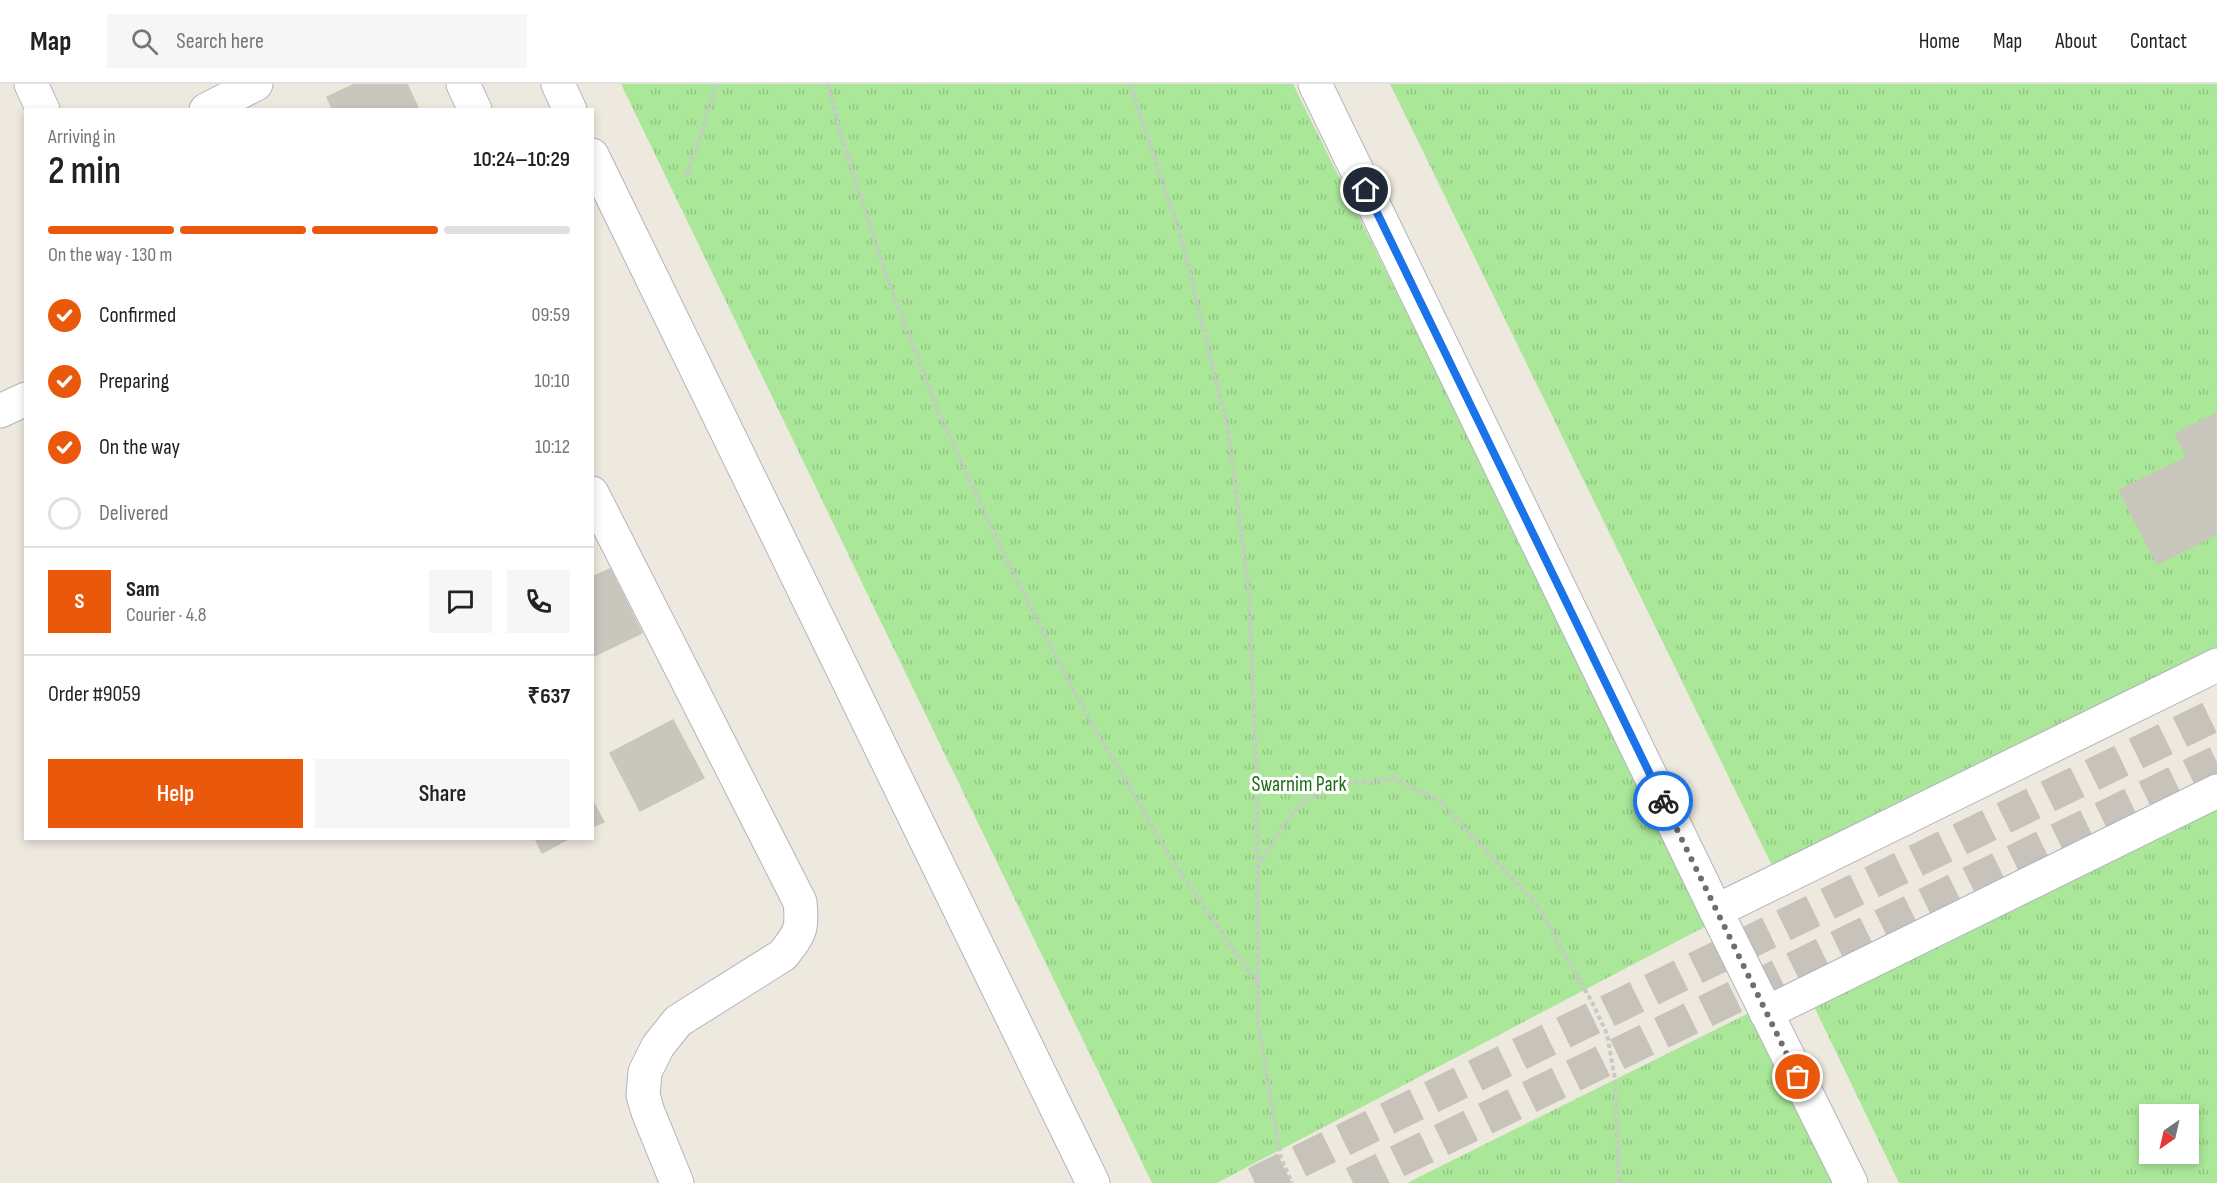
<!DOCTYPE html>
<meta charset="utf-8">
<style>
:root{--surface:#fff;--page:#f6f6f6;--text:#222;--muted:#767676;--line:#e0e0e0;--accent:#ea580c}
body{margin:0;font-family:"Sofia Sans Condensed",sans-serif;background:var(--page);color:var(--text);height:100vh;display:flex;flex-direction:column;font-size:22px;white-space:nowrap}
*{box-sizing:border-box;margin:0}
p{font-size:20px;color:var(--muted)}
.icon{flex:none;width:33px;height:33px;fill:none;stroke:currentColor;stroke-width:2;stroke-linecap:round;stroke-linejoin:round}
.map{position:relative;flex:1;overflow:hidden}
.sheet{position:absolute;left:24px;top:24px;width:570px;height:732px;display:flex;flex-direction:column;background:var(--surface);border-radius:0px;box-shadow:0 3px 9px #0003}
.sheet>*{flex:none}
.needle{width:39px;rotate:214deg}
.tools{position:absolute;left:2139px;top:1020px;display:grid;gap:12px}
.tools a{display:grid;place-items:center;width:60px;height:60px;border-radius:0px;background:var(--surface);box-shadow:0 3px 9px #0003;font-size:30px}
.pin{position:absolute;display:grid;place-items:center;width:51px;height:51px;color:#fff;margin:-26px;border:3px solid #fff;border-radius:50%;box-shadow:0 2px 6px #0007}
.courier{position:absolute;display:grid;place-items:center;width:60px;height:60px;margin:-30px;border:4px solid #1a73e8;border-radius:50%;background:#fff;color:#222;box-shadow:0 2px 8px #0007}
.headline em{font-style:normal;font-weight:600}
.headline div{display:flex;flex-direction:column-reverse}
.headline{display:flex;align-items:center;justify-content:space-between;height:102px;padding:0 24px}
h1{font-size:39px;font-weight:600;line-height:45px}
.bar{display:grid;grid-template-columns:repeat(4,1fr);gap:9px 6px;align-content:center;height:72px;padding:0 24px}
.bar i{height:8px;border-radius:4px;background:var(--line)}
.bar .selected{background:var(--accent)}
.bar p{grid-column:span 4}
.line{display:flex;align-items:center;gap:15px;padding:0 24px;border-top:2px solid var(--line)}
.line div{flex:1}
.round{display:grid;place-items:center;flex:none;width:63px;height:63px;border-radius:0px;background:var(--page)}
ol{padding:0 24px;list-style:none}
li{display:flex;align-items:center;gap:18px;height:66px}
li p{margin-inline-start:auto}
li .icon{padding:6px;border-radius:50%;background:var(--accent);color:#fff;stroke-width:4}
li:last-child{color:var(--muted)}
li i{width:33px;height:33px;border:3px solid var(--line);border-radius:50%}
.primary-button{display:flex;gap:12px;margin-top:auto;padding:12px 24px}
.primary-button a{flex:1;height:69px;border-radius:0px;background:var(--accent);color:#fff;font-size:24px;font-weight:600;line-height:69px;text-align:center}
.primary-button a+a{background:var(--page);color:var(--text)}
header{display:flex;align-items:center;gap:36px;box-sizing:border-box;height:84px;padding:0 30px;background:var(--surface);border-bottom:2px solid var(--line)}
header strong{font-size:28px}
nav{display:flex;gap:33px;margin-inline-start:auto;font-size:21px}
.search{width:420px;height:54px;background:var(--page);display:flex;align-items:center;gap:15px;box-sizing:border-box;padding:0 21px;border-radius:0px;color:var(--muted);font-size:22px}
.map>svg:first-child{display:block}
.grass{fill:url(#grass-tufts);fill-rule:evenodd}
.building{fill:#c9c7bd;stroke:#cac6b8;stroke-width:1.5}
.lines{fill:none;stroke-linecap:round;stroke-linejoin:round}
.minor-tunnel{stroke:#c7c3ba;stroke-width:33;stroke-dasharray:33 16;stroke-linecap:butt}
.minor-casing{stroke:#b2b3c0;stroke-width:35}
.path{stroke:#c8c8c8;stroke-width:4;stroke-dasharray:4.5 3;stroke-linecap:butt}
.minor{stroke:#fff;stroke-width:33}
.done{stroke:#706e6a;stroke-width:6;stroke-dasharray:0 10.8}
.route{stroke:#1a73e8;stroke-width:8}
.labels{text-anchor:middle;stroke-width:6;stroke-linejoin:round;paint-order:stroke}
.park-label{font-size:21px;fill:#1f6e18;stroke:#fff}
</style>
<header>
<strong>Map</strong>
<div class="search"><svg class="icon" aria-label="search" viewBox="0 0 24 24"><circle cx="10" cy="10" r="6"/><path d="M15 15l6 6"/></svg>Search here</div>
<nav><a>Home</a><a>Map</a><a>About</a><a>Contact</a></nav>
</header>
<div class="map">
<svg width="2217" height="1099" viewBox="0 0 2217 1099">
<defs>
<pattern id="grass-tufts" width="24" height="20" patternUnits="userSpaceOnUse" patternTransform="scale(1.5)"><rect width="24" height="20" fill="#aae799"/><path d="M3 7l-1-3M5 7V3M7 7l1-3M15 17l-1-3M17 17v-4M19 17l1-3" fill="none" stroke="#92c684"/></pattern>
</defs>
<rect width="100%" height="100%" fill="#eee9de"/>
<g class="grass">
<path d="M621,0h672l417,840 -493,259h-65z"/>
<path d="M1390,0h827v592l-437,206z"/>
<path d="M2217,704v395h-318l-90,-187zM2150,1030h38v40h-38z"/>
<path d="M1755,926l84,173h-432z"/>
</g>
<g class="building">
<path d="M355,0h52l12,26h-86l-6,-13z"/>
<path d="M2217,329v121l-60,30 -38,-74 68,-33 -12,-23z"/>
<path d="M610,485l32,64 -50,24v-80z"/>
<path d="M673,636l31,58 -64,33 -30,-58z"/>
<path d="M592,716l12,22 -12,5z"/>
<path d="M535,754h35l-28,15z"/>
</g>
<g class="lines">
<g class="minor-tunnel">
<path d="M1255,1099l962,-469"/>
<path d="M1353,1099l864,-421"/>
</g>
<defs>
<g id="minor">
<path d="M31,0l12,26"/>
<path d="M463,0l12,26"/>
<path d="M558,0l12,26"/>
<path d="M1315,0l401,827 135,272"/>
<path d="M206,26l50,-26"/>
<path d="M592,71l501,1028"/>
<path d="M0,327l26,-12"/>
<path d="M592,409l208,409c3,28 0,31 -17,53l-105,66 -20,25 -13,26 -2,23 5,17 29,71"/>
<path d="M1716,827l501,-246"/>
<path d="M1766,929l451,-222"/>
</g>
</defs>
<use href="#minor" class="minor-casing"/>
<g class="path">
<path d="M828,0l12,48 45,140 53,139 64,140 75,146 91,157 90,131"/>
<path d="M1130,0l50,149 48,196 21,166 8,193 1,236 23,134 11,25"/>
<path d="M687,92l30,-92"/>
<path d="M1257,783l26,-40 20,-26 46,-18 46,-4 44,21 98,105 55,97 15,32 8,45 4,104"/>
</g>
<use href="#minor" class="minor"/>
</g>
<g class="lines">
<path class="done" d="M1663,717l135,276"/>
<path class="route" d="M1366,106l297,611"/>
</g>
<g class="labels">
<g class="park-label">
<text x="1299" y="707">Swarnim Park</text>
</g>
</g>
</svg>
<div class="tools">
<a><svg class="needle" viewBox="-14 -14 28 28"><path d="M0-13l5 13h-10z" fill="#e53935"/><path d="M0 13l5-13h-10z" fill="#767676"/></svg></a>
</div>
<div class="pin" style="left:1798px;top:993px;background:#ea580c"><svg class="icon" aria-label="bag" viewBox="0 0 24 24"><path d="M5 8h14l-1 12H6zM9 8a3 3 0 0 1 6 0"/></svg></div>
<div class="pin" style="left:1366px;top:106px;background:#1f2937"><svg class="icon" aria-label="home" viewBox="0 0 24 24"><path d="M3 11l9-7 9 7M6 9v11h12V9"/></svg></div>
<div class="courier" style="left:1663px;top:717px"><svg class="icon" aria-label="bike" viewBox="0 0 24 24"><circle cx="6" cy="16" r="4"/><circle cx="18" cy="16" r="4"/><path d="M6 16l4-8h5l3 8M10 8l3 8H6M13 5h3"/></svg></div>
<section class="sheet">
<div class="headline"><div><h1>2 min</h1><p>Arriving in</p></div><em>10:24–10:29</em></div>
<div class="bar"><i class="selected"></i><i class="selected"></i><i class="selected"></i><i></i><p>On the way · 130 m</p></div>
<ol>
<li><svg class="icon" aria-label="check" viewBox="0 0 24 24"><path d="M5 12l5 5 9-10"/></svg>Confirmed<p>09:59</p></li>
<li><svg class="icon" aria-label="check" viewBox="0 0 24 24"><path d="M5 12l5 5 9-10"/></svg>Preparing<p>10:10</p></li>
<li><svg class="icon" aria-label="check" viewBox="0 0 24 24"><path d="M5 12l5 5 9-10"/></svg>On the way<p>10:12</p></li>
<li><i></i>Delivered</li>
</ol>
<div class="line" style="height:108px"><b class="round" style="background:var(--accent);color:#fff">S</b><div><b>Sam</b><p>Courier · 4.8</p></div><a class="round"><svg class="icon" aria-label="chat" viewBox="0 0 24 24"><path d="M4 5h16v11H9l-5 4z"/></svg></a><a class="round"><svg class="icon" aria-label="phone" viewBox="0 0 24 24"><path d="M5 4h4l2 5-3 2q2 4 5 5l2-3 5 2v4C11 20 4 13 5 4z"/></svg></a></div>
<div class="line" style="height:78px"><div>Order #9059</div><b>₹637</b></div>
<div class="primary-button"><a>Help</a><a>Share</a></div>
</section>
</div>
